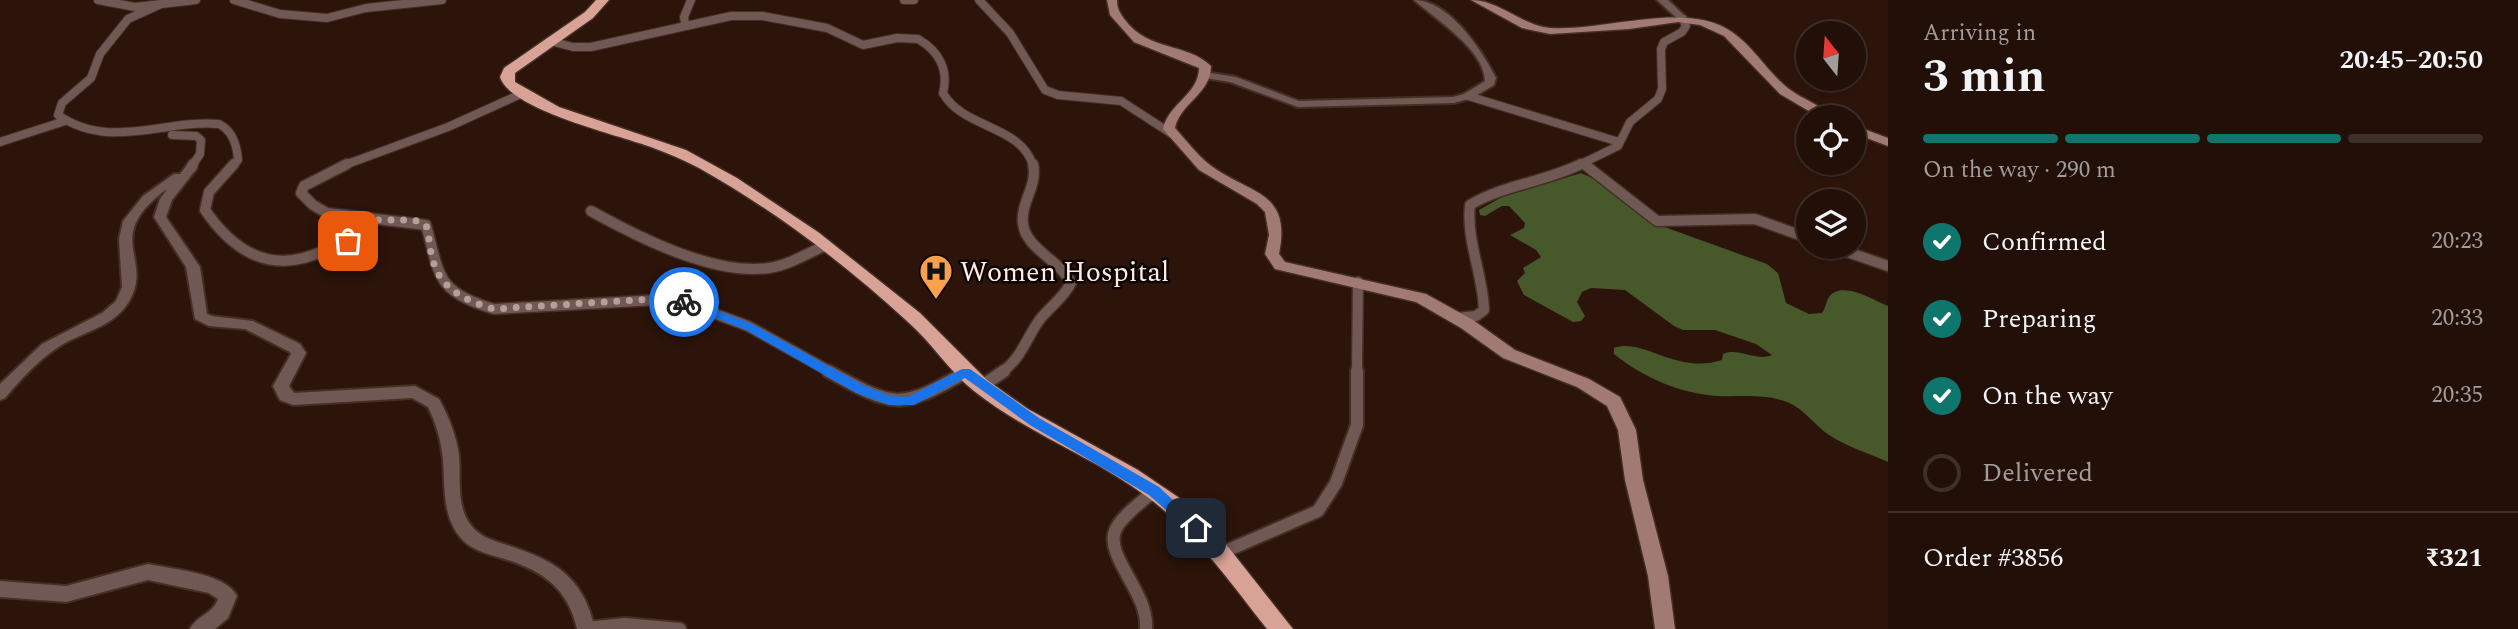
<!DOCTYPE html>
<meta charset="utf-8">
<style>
:root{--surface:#210f08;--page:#291812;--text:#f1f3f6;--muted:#a29c9c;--line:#3e2f29;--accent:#0f766e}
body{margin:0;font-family:Spectral,serif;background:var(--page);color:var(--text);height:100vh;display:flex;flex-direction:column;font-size:26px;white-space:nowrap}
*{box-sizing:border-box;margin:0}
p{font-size:23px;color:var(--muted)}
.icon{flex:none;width:38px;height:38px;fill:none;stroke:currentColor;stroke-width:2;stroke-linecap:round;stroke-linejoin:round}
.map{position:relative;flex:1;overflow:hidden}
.panel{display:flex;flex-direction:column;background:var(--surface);width:630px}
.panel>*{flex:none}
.needle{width:46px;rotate:343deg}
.fabs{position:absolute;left:1796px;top:21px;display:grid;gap:14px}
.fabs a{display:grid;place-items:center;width:70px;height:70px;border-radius:50%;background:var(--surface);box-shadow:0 2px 5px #0004,0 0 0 2px var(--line);font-size:35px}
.pin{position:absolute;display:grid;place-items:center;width:60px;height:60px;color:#fff;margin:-30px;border-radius:14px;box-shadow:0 4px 10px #0006}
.courier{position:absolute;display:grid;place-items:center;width:70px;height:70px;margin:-35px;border:5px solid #1a73e8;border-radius:50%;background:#fff;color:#222;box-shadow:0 2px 9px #0007}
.headline em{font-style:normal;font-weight:700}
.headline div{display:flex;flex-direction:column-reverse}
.headline{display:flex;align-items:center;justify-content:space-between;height:119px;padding:0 35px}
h1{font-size:46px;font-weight:700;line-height:52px}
.bar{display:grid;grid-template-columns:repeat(4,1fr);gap:10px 7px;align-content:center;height:84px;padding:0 35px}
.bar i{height:9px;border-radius:5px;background:var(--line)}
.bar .active{background:var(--accent)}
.bar p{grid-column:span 4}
.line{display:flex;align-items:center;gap:18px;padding:0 35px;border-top:2px solid var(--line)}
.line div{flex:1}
ol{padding:0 35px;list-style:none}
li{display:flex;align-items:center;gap:21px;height:77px}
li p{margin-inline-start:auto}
li .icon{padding:7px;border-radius:50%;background:var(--accent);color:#fff;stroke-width:4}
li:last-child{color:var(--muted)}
li i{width:38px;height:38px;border:4px solid var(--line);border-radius:50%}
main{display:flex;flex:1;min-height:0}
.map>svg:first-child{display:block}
.forest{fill:#47582a}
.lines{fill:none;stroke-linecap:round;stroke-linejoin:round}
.minor-far2-casing{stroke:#452e24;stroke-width:10}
.minor-far1-casing{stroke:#452e24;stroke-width:13}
.minor-casing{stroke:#452e24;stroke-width:16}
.tertiary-casing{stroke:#452e24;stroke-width:4}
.secondary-casing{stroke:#452e24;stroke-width:3}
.trunk-casing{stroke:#452e24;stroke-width:3}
.minor-far2{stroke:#705854;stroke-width:8}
.minor-far1{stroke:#705854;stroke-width:10}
.minor{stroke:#705854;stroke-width:12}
.tertiary{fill:#705854;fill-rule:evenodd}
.secondary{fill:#a17b73;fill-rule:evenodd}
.trunk{fill:#d8a297;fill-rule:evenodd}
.route{fill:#1a73e8}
.done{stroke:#b4a098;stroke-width:7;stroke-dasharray:0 12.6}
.labels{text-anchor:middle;stroke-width:5;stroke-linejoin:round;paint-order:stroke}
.poi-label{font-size:28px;fill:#fdebe5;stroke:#0d0402;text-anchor:start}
</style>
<main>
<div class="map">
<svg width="1888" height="629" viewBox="0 0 1888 629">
<rect width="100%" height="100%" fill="#2c140a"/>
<path class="forest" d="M1581,173l18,8 60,44 108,39 11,9 8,30 23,11 13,-1c4,-6 4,-11 7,-16 13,-17 44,3 59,9v156c-19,-9 -41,-15 -59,-27 -15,-10 -24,-26 -42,-33 -24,-9 -45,-5 -69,-6 -37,-2 -76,-19 -104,-42v-6c28,-11 63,27 108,12l1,-6c16,-7 32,8 49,1l-16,-11 -41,-14h-32l-9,-4 -49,-36 -34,-2 -9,4 -5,10 8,14 -4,5 -8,1 -49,-27 -7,-14 8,-8 -2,-5 18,-11 -5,-7 -26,-15 14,-7 1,-5 -16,-17h-7l-17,10 -5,-1 -1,-5 23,-13z"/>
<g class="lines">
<defs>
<g id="minor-far2">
<path d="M98,0l37,7 61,-7"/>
<path d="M234,0l46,14 47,4 39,-10 76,-8"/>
<path d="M904,0h10"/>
<path d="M979,0l31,33 35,57 13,5 63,6 51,33"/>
<path d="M161,4l-33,15 -28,35 -9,24 -29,25 -4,12c52,36 106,4 161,9 14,7 18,21 19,36l-6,6"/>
<path d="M685,24l-1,-7 7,-17"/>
<path d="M550,41l23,6h18l140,-31h31l65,12 36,17 34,-7 21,1c21,12 31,31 25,54 20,36 79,32 90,73"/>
<path d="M1468,96l151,46"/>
<path d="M172,135l24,1 5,4 -1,14 -8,12"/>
<path d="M0,142l65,-21"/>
<path d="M1583,164l3,2"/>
<path d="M342,166l106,-39 75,-34"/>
<path d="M1577,166l41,-20 12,-24 28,-23 4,-10 -1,-40 3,-7 18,-10 4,-6 -3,-7"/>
</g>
<g id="minor-far1">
<path d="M234,164l-25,28 -4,18c51,74 105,58 169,10"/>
<path d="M347,164l-43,22 -3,7 12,12 14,8 99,12c14,51 10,67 68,84l181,-10 73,27 83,46"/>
<path d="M1584,164l73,57 98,-2 53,19"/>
<path d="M191,168l2,-4"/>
<path d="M591,211c47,26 123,65 178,57 19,-3 38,-14 55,-22"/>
<path d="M1833,247l55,19"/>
<path d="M1457,318l19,-2 8,-6c-1,-36 -18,-69 -14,-105 33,-20 75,-23 111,-41"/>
<path d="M1002,372c20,-14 25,-36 39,-54 11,-13 23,-21 30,-35 -11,-23 -45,-34 -48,-59 -3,-21 15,-38 10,-60"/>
<path d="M1357,372l1,-90"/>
</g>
<g id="minor">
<path d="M828,371c67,37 72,39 138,1"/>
<path d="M982,386l22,-15"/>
<path d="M1219,554l99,-43 18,-28 21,-58v-54"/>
<path d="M586,628l39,-4 55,5"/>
<path d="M1146,629c3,-36 -41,-72 -31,-98 5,-14 28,-30 39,-40"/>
</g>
<g id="tertiary">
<path d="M1414,0c35,0 68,50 82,78l-2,7 -22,13 -18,5 -156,4 -68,-25 -25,-4 -5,-3 5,-3 31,5 63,24 154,-4 11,-3 21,-13c-1,-32 -50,-62 -71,-81z"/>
<path d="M1657,0h11l20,19 -8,2z"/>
<path d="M191,164l6,4 -25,32 -6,17 34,50 7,47 5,2 41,5 47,23 6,9 -17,33 5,7 121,-7 24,13c10,18 17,36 20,56 2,22 -3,50 11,69 9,13 22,16 37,21 48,16 76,31 88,84h-18c-10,-44 -38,-60 -79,-72 -14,-4 -28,-8 -38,-20 -18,-22 -15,-51 -17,-78 -2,-18 -7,-36 -15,-52l-16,-9 -119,7 -13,-5 -7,-14 18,-32 -1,-2 -45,-23 -36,-3 -14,-7 -9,-52 -32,-50 6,-18 7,-10c-67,49 -11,70 -39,114 -15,24 -46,29 -68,43 -21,13 -39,33 -55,52l-5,2v-16l42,-40 60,-31 14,-12 6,-14 -3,-48 4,-18 20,-25 31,-22h6l7,-9z"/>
<path d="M148,564c23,5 78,9 89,32l-9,22 -13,11h-25c6,-13 23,-15 28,-30l-9,-6 -61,-13 -82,22 -66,-5v-16l66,5z"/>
</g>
<g id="secondary">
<path d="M1107,0h10c0,9 3,13 8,20 24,32 61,22 86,46 0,28 -31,37 -36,62 11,12 22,27 35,37 40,30 82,25 69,89l6,8 141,32 47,26 42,30 74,29 31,18 16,33 7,50 25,96 7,53h-20l-7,-53 -23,-96 -7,-50 -11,-24 -30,-19 -74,-29 -42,-30 -45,-26 -141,-33 -10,-15 4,-19 -4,-23 -8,-8 -58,-34 -36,-41c5,-25 36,-35 36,-61l-65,-26 -24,-27z"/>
<path d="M1471,0c28,0 50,25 79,28 54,4 136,-28 182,4 22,15 36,41 57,57 13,10 32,16 44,28h-14l-39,-23 -56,-58 -24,-11 -22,-3 -49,7 -79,5 -28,-6z"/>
<path d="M1853,125l35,13v8l-35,-13z"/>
</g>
<path id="trunk" d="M596,0h13l-16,18 -78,55v9l44,25 127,43 51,28 81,54 102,81 67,67 41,29 110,61 40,27 51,51 64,81h-26c-37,-47 -72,-97 -121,-133 -54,-40 -119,-63 -172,-105 -25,-20 -42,-48 -66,-69 -63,-58 -134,-112 -209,-154 -15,-8 -32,-15 -48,-21 -32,-12 -141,-37 -151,-70l4,-9 81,-56z"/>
</defs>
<use href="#minor-far2" class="minor-far2-casing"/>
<use href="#minor-far1" class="minor-far1-casing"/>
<use href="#minor" class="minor-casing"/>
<use href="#tertiary" class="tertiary-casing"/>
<use href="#secondary" class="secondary-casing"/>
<use href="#trunk" class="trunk-casing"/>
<use href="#minor-far2" class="minor-far2"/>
<use href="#minor-far1" class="minor-far1"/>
<use href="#minor" class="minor"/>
<use href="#tertiary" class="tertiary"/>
<use href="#secondary" class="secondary"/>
<use href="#trunk" class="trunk"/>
</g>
<path class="route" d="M684,298l68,26 113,62 25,10 18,1 54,-28h8l69,49 120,69 44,41 -7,6 -5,-2 -42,-37 -119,-70 -65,-47 -51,27h-25l-33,-12 -112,-64 -64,-25 -2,-2z"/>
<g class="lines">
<path class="done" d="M348,241l26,-21h40l12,5c4,12 3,26 8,39 9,27 35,38 60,45l158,-10 32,3"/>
</g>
<defs>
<symbol id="hospital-pin" viewBox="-11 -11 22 30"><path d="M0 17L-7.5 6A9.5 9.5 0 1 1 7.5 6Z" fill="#f9a04d" stroke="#0d0402"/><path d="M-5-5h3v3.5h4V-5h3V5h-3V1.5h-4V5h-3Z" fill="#111"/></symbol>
</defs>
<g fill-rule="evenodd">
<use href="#hospital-pin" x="917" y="252" width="38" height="52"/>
</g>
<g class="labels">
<g class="poi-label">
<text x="960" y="281">Women Hospital</text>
</g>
</g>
</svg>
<div class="fabs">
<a><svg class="needle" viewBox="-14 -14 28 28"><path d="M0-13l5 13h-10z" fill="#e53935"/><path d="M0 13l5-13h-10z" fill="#a29c9c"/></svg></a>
<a><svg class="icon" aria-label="locate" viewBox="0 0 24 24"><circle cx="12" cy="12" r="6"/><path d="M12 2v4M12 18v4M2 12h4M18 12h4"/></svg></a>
<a><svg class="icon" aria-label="layers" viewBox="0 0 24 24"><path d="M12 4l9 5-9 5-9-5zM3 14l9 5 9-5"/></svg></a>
</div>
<div class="pin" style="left:348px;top:241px;background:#ea580c"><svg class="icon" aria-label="bag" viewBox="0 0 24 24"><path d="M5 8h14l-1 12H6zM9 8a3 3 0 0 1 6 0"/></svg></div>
<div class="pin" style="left:1196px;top:528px;background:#1f2937"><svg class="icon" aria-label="home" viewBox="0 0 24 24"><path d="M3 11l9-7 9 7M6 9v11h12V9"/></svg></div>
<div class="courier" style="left:684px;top:302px"><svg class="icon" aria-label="bike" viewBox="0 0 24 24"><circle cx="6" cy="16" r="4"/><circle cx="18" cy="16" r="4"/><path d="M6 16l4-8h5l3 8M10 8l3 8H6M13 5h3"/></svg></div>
</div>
<section class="panel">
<div class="headline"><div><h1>3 min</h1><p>Arriving in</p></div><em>20:45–20:50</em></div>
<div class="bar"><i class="active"></i><i class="active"></i><i class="active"></i><i></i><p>On the way · 290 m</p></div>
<ol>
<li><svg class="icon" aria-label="check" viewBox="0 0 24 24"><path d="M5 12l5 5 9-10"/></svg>Confirmed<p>20:23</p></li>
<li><svg class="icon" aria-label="check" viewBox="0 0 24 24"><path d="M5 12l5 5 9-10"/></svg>Preparing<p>20:33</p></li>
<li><svg class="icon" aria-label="check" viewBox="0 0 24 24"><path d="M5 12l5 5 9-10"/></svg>On the way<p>20:35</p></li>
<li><i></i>Delivered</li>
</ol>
<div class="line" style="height:91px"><div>Order #3856</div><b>₹321</b></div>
</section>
</main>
